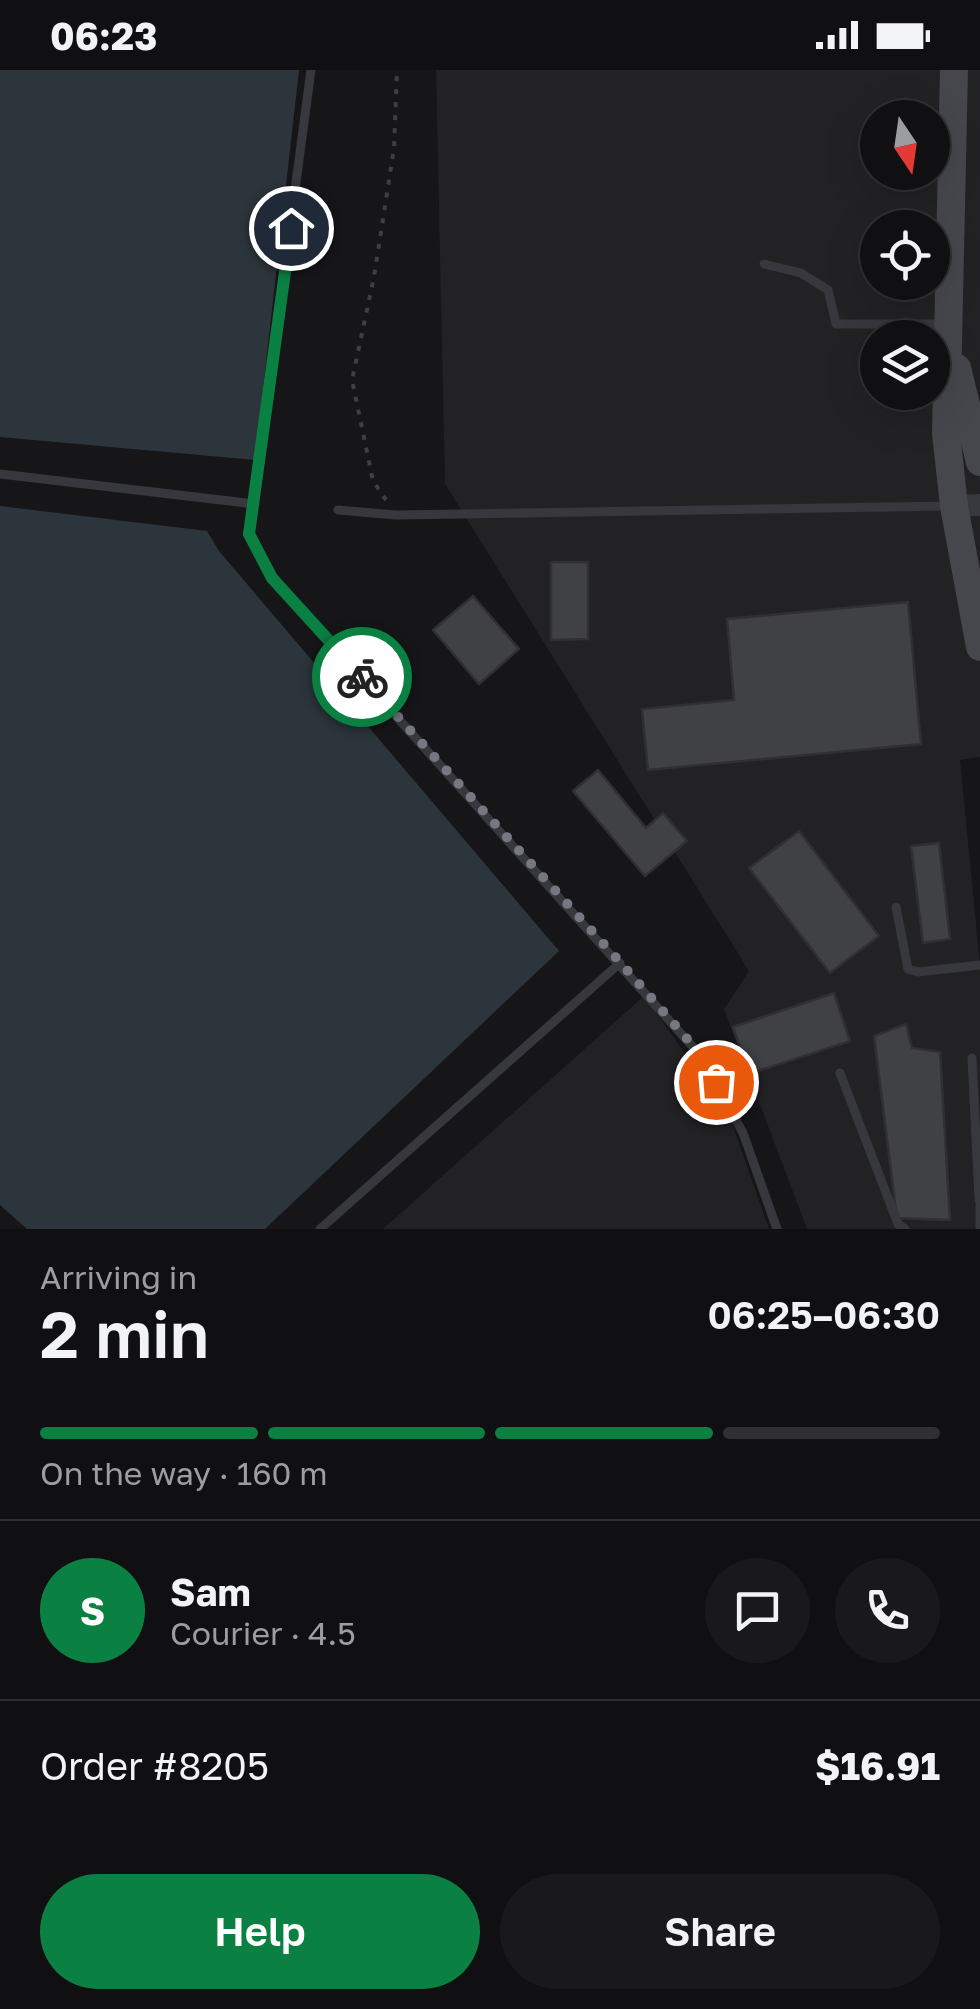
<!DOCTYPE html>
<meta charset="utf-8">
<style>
:root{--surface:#101012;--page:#19191b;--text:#f1f3f6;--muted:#9c9d9f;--line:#303032;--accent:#0b8043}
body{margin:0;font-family:"Golos Text",sans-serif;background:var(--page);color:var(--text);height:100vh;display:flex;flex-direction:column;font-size:38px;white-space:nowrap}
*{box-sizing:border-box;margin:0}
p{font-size:32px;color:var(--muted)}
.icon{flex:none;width:55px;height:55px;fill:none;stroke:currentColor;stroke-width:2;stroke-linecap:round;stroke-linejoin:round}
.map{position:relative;height:1159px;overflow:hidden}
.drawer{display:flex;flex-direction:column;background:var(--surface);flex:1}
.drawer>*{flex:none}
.needle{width:65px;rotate:167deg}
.tools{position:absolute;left:860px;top:30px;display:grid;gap:20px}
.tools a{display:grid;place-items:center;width:90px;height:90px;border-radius:50%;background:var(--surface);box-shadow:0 10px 40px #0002,0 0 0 2px var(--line);font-size:50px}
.pin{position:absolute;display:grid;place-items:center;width:85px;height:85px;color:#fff;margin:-42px;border:5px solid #fff;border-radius:50%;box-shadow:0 2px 10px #0007}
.courier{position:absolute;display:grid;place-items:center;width:100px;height:100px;margin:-50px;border:8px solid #0b8043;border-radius:50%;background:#fff;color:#222;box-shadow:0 2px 12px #0007}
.summary em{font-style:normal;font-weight:600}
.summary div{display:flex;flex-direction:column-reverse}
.summary{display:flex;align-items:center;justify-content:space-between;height:170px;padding:0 40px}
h1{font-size:65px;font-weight:600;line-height:75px}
.bar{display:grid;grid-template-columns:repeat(4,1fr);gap:15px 10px;align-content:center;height:120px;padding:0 40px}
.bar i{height:12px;border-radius:8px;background:var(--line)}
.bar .on{background:var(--accent)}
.bar p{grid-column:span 4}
.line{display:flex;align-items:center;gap:25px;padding:0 40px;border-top:2px solid var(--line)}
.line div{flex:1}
.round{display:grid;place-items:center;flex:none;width:105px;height:105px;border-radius:52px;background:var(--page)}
.cta{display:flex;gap:20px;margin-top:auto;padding:20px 40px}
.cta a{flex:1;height:115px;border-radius:60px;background:var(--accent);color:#fff;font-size:40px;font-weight:600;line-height:115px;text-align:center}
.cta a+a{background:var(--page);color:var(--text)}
.status{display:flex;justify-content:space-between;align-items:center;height:70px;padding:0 50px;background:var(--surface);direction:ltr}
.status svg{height:28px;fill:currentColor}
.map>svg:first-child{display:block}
.built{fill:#222225;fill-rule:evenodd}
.water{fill:#2c353c}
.building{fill:#404145;stroke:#303034;stroke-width:2.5}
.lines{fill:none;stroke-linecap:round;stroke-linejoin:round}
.path{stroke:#3d3f44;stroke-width:4;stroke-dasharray:5 8;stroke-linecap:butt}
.service{stroke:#37383d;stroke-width:9}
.tertiary{stroke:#37383d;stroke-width:22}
.secondary{stroke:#45474d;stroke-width:28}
.done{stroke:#757880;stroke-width:10;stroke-dasharray:0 18}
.route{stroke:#0b8043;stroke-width:12}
</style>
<div class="status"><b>06:23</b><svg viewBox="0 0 49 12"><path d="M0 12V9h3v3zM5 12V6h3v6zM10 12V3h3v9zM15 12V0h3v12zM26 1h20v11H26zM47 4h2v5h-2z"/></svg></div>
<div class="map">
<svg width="980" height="1159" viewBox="0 0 980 1159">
<rect width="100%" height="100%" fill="#161618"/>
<g class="built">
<path d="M436,0h544v687l-20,3 20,205v264h-173l-83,-220 25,-38 -304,-487zM878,48h54v54h-54zM878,158h54v54h-54zM878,268h54v54h-54z"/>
<path d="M644,926l85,119 40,114h-386z"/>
</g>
<g class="water">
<path d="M0,0h299l-44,390 -255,-23z"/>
<path d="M0,436l207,25 12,20 340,400 -294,278h-238l-27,-24z"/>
</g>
<g class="building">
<path d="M551,492h37v77l-37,1z"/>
<path d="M473,526l46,53 -40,35 -46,-54z"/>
<path d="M908,532l13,142 -273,26 -6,-61 92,-9 -7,-81z"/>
<path d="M598,700l48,58 17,-15 24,28 -42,35 -72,-85z"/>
<path d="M799,761l80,105 -49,37 -81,-105z"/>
<path d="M939,773l11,96 -27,4 -12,-97z"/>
<path d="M834,923l16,48 -101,33 -16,-47z"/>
<path d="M906,954l6,24 28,4 10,168 -53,-2 -23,-182z"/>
</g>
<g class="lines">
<path class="path" d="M386,430l-13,-19 -21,-101 22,-103 20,-129 3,-78"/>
<g class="service">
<path d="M311,0l-62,465 23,43 430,479 41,76 34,96"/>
<path d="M764,194l37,9 27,17 8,34h109"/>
<path d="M0,404l255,30"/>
<path d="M338,440l58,5 554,-9"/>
<path d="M896,837l12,62 10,3 62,-7"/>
<path d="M972,988l7,141"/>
<path d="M840,1003l58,151 7,5"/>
<path d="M320,1159l300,-266"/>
<path d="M980,1159v-30"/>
</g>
<path class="tertiary" d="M954,436l26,-1"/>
<g class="secondary">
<path d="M954,0l-8,363 8,73 26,141"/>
<path d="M957,298l23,94"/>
</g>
</g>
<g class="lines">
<path class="done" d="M362,607l258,285 82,94 14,26"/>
<path class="route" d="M291,158l-42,306 23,44 90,99"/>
</g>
</svg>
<div class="tools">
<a><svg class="needle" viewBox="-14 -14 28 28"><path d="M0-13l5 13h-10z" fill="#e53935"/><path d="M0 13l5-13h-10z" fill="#9c9d9f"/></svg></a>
<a><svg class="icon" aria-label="locate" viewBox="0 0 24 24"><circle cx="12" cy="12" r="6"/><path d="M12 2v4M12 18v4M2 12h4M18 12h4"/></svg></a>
<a><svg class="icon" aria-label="layers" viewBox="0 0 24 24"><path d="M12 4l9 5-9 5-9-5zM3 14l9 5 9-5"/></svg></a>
</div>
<div class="pin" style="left:716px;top:1012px;background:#ea580c"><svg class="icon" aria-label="bag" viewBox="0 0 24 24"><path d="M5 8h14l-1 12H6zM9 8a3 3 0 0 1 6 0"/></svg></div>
<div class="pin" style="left:291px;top:158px;background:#1f2937"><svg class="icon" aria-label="home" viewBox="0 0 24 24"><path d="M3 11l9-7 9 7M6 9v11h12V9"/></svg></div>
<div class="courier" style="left:362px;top:607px"><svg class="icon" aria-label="bike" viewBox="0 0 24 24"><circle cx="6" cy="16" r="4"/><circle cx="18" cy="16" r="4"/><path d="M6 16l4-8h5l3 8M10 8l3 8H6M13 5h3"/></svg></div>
</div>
<section class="drawer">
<div class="summary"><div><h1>2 min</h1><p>Arriving in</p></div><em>06:25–06:30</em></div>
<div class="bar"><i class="on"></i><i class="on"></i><i class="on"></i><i></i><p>On the way · 160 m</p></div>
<div class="line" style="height:180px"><b class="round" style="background:var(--accent);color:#fff">S</b><div><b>Sam</b><p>Courier · 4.5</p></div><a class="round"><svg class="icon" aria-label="chat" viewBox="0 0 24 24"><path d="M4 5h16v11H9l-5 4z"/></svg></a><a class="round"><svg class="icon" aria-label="phone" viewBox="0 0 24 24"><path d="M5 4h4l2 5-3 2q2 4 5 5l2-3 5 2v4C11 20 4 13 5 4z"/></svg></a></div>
<div class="line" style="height:130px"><div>Order #8205</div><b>$16.91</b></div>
<div class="cta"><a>Help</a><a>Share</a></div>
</section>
